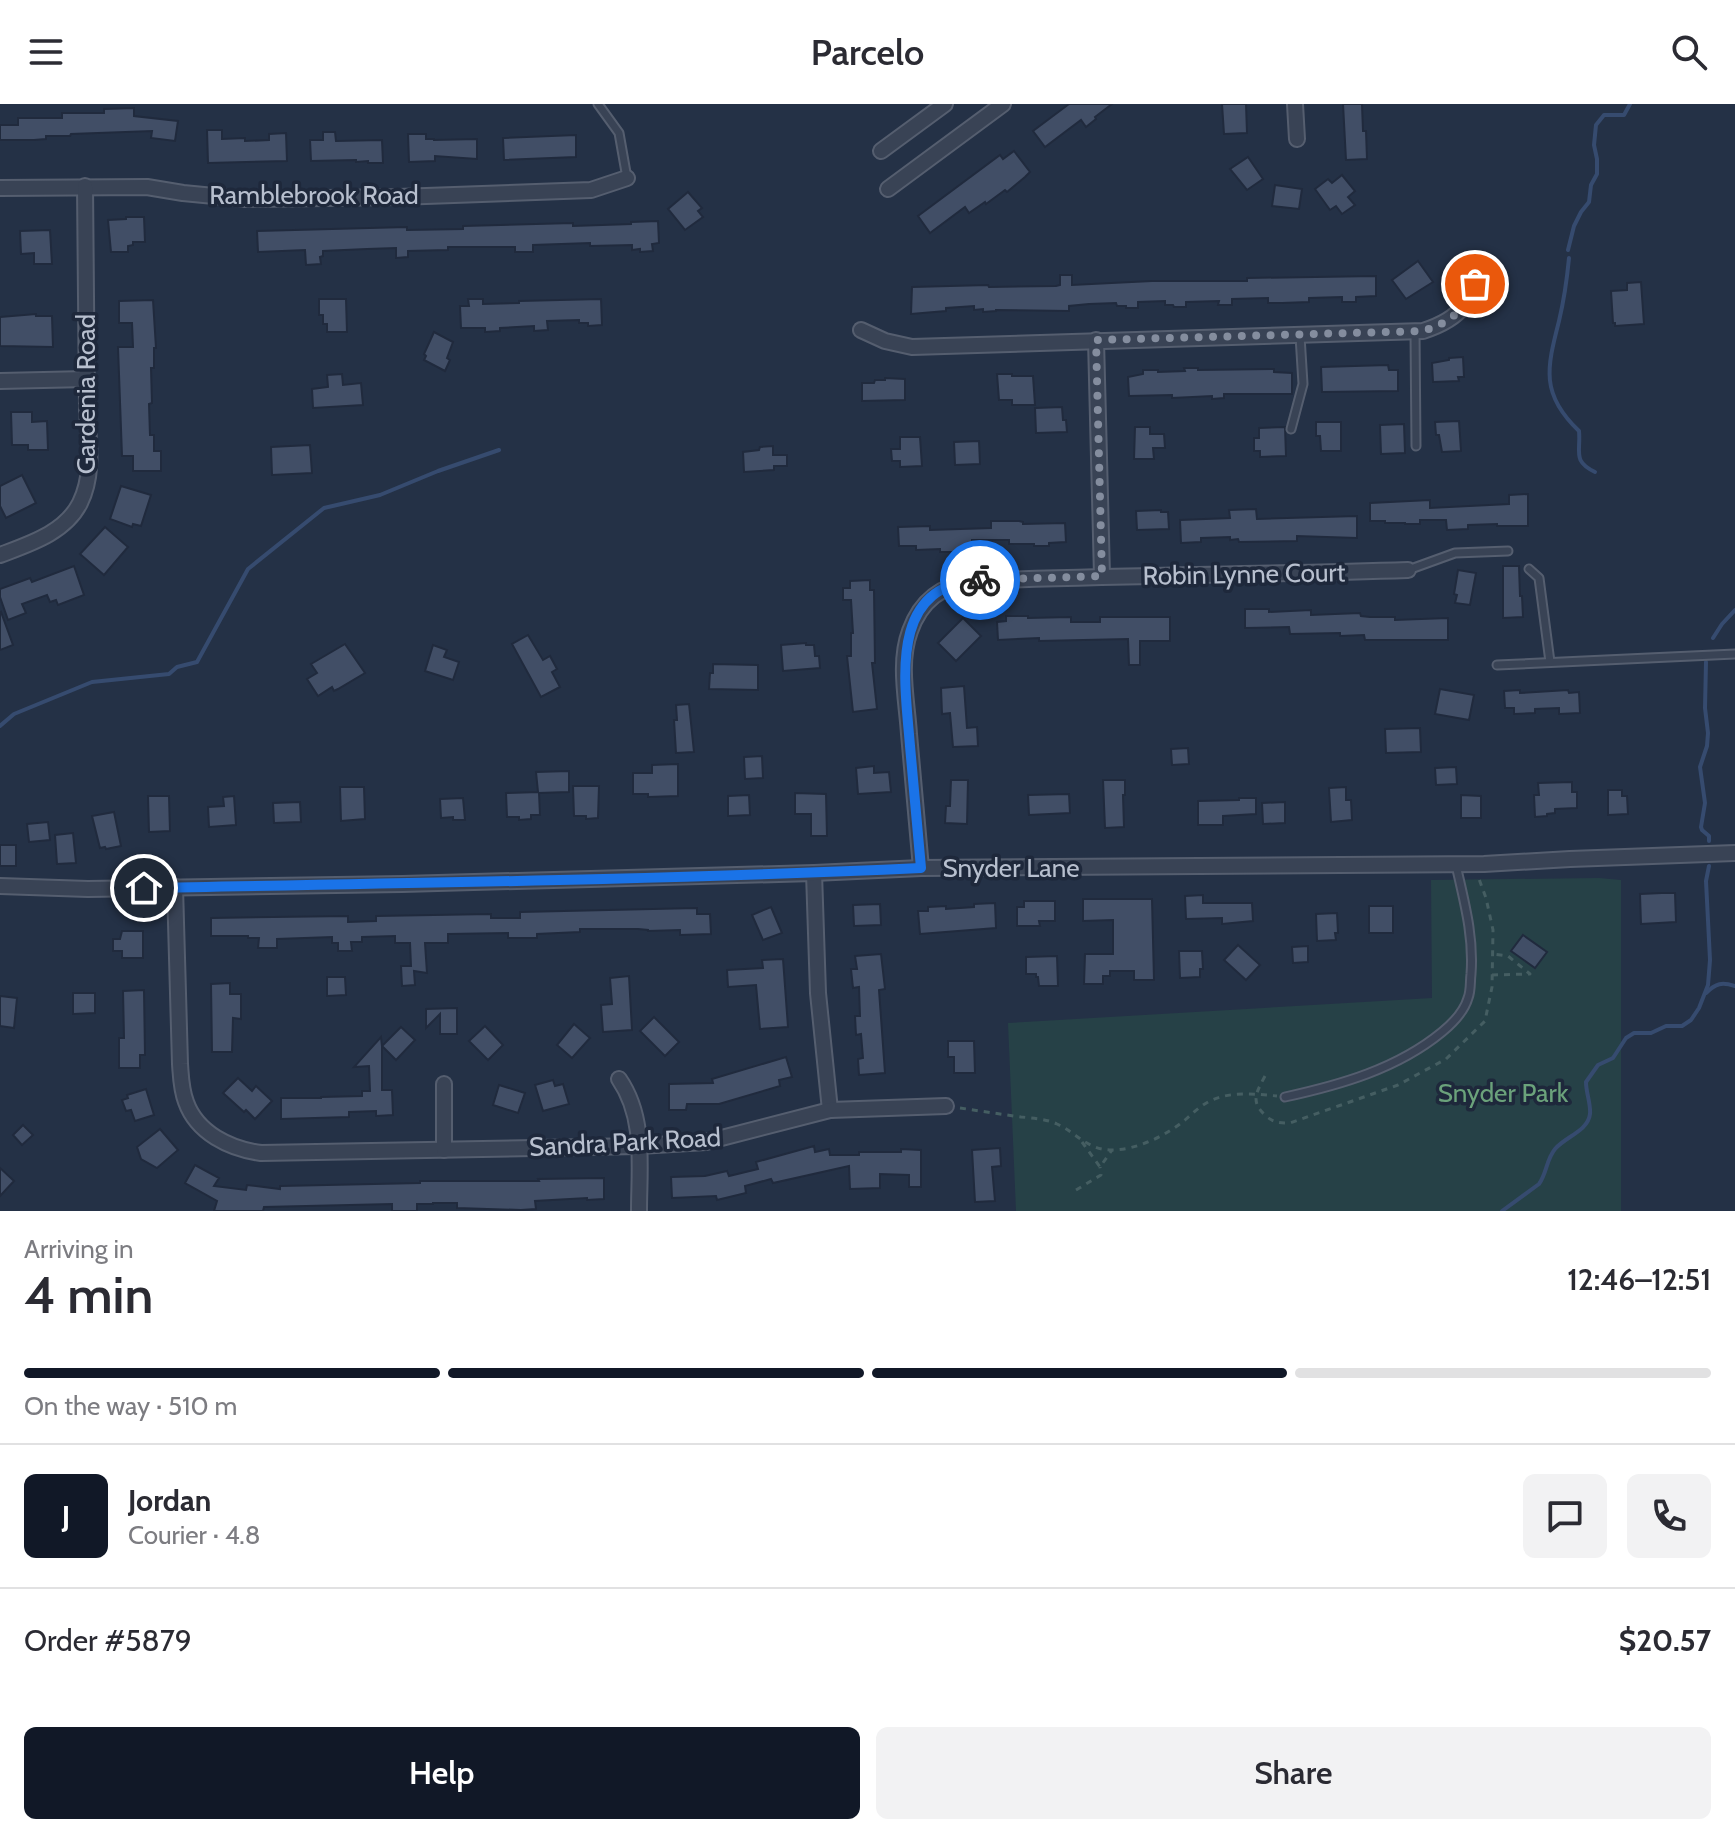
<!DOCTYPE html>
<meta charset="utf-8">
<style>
:root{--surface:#fff;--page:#f2f2f3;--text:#2b2b33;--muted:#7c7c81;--line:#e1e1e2;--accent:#111827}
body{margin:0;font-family:Cabin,sans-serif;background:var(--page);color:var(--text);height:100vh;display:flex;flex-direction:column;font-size:30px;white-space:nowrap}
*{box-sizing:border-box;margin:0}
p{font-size:26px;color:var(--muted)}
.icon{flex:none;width:44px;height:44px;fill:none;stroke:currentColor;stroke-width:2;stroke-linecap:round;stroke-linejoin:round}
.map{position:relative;height:1107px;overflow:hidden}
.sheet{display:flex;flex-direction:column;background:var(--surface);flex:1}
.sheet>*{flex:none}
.pin{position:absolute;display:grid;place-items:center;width:68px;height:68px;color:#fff;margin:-34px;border:4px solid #fff;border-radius:50%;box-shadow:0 2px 8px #0007}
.courier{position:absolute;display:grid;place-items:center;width:80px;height:80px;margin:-40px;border:6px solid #1a73e8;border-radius:50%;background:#fff;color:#222;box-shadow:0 2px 10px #0007}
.head em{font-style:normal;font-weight:600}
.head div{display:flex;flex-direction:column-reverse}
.head{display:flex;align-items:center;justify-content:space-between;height:136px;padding:0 24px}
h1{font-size:52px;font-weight:600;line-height:60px}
.bar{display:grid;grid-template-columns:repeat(4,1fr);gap:12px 8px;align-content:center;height:96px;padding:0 24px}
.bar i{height:10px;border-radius:6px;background:var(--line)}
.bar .on{background:var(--accent)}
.bar p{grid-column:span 4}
.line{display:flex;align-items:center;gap:20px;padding:0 24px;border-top:2px solid var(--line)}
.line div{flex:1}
.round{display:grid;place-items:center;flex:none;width:84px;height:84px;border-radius:12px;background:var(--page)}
.cta{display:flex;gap:16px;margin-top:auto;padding:16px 24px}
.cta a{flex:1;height:92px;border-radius:12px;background:var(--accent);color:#fff;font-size:32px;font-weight:600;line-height:92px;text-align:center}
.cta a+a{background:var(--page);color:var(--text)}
header{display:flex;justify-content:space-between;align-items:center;height:104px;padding:0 24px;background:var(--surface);font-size:36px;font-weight:600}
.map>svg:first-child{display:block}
.green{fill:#264147}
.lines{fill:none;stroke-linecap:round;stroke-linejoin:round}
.stream{stroke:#364b6f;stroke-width:4}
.building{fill:#414e66;stroke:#202a3d;stroke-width:2}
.service-casing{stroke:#555e6f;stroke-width:11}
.minor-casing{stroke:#555e6f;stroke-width:18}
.path{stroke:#455e62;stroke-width:3;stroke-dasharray:6 6;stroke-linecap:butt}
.service{stroke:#394355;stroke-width:7}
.minor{stroke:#394355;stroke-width:14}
.done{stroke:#848d9e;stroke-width:8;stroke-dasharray:0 14.4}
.route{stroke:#1a73e8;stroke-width:10}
.labels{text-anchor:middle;stroke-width:7;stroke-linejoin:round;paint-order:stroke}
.street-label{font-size:26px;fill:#b7bfce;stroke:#1e283b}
.park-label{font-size:26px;fill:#6ba27b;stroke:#1e283b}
</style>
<header><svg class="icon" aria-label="menu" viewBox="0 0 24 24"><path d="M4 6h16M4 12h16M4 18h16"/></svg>Parcelo<svg class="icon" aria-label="search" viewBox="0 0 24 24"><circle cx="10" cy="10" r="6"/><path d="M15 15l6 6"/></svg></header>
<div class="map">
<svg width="1735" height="1107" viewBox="0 0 1735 1107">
<rect width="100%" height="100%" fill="#243146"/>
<path class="green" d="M1599,774l22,2v331h-605l-8,-188 424,-25 -1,-118z"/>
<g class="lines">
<g class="stream">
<path d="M1568,146l6,-24 7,-14 8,-10 2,-17 6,-11v-15l-3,-14 2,-20 8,-10h20l6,-11"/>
<path d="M1569,154c-2,21 -5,42 -10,63 -12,47 -19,73 20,110 2,21 -7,30 16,41"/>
<path d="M1713,534l9,-14 13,-14"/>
<path d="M1706,558l-1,46 3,25 -1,13 -7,21 5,36 -4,24 1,3 7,6v5"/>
<path d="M0,622l14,-12 78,-32 77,-8 8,-7 20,-5 51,-93 76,-61 56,-13 58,-24 61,-21"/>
<path d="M1706,889c10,-10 16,-11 29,-7"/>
<path d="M1502,1107l37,-27c8,-11 7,-24 16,-35 10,-12 33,-18 35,-35 1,-10 -4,-21 -4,-32l12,-17 15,-7 13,-20 8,-5h17l15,-7h16l9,-6 8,-12 9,-23 2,-25 -4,-79 3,-15"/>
</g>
</g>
<g class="building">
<path d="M1069,0h43l-17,13 1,2 -10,8 -5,-7 -36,27 -12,-16z"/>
<path d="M1222,0h24l1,29 -23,1z"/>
<path d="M1343,0h19l1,27h3l1,28 -21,1z"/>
<path d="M134,4v8l44,5 -3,20 -24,-3 1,-7 -81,3 -1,2h-24v3l-12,1h-34v-15h18v-7h44v-5h42v-4z"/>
<path d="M207,26h15v9l23,-1v3l24,-1v-6l17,-1 1,28 -79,2z"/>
<path d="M323,28h12l1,9 46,-1 1,23h-15v-2l-12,1v-2l-45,1 -1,-21h13z"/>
<path d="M408,30h18v5h8v1l43,-1v20l-42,-3v5l-26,1z"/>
<path d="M576,31v22l-72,3 -1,-22z"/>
<path d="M1014,47l16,21 -5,5 -18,15 -2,-2 -19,14 -1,-2 -16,11 -4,-6 -35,26 -12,-17 82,-61 3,4z"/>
<path d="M1248,53l15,22 -16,11 -17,-21z"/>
<path d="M1342,71l13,16 -7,6 7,8 -13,9 -6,-8 -6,4 -15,-21 13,-10 4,4z"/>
<path d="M1275,81l27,4 -3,20 -27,-3z"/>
<path d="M688,88l14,16 -4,3 5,6 -18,13 -17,-21z"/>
<path d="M126,113h18l1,25h-12v3l-5,1v6h-17l-3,-32 18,-1z"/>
<path d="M658,117l1,22 -7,1 1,7 -13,1v-3l-8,1v-5l-42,1v-3l-57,2v7h-18v-5h-67v3l-40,1v6l-12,1v-10l-29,1 -44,2v5l-3,1 1,7 -15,1 -1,-15 -47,2 -1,-21 150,-4v3l56,-1v-3l110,-3v3l58,-2v-2z"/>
<path d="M50,126l2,34h-18v-11l-13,1 -1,-23z"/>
<path d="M1418,157l15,21 -27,17 -14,-19z"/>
<path d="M1060,171h12v10l80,-4h95v-3l129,-2v20l-20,1v5h-14v-5l-33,1v4l-27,1h-14v-5l-36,1v6h-14l1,-4 -33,1v5h-12l-1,-2h-8v-4l-27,1v6h-12v-2h-9l-1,-3 -27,1 -20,2v5l-73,-1v1l-13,1v-3l-9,1v-4l-28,2v3l-35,3 1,-27 76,-2 1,2 67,-1 4,-1z"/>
<path d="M1641,178l3,42 -29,2v-3h-2l-2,-32 16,-1v-7z"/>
<path d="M319,195h27l1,33h-20v-8h-4v-9h-4z"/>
<path d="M468,195h15v5l36,-1v-2l82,-2 1,26 -14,1v-3h-9v-3l-32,1 1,9 -14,1v-5l-34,2v3l-15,1v-4h-24l-1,-22h9z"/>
<path d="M153,196l3,48h-2v20h-3l1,35 -3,1 1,31h4v16h7v20h-28v-15h-11l-4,-109h15l-1,-24h-13v-22z"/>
<path d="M36,210v2h16l1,31 -53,-1v-29z"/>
<path d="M434,228l19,10 -6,16 3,2 -5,11 -21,-11 2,-4 -2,-2z"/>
<path d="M1463,253l1,20h-6l1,4 -26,1 -1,-19 17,-3v-2z"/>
<path d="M1388,261l1,5h9v21l-76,1 -1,-25z"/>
<path d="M1184,264h14v2l76,-1v3l18,1v21h-68v4l-12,1v-3l-40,2v-3l-43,1 -1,-19 15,-3v-4h15v2l27,-1z"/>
<path d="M342,270l1,11 18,-2 2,22 -50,3 -1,-19 16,-2 -1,-12z"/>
<path d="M997,270h15v2h21l2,29h-23v-5h-13z"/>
<path d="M885,274l20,1v21l-43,1v-18h12l1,-3h10z"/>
<path d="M1062,303l1,13h3l1,12 -31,1 -1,-25z"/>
<path d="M11,308h21v10l15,-1 1,29h-20v-5h-16z"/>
<path d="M1459,317l2,30 -19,1 -3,-17h-3l-1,-13z"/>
<path d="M1316,318h25v29h-20l-1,-15h-4z"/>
<path d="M1404,320l1,29 -24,1 -1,-29z"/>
<path d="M1135,323h15v7h14l1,14h-12l1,11h-20z"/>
<path d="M1285,323l1,29 -26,1v-6h-6v-13h5v-10z"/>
<path d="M900,333h20l2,29 -22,1v-6h-8l-1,-12h9z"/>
<path d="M979,337l1,23 -25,1 -1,-23z"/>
<path d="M310,341l2,28 -40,2 -1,-28z"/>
<path d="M773,342v9h14v11h-13v4l-30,2 -1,-20 16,-2 1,-3z"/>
<path d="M22,371l14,28 -30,15 -6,-12v-20z"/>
<path d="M121,382l30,9 -10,31 -8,-2 -1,3 -22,-8z"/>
<path d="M1528,390v32h-31v-2l-29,1v4l-21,1 -1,-10h-26v4h-15v-1h-20v-2h-15v-18l60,-3v8l79,-4v-9z"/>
<path d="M1256,405l1,10 100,-3v22l-60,-2v5l-58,1 -1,-3 -8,1v-3l-29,1v4l-20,1 -1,-23 50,-2 -1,-8z"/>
<path d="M1161,406v2h7l1,17 -32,1 -1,-19z"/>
<path d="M991,417h28l4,1v2l42,-1 1,19 -17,1v3h-15v-2h-25v-4h-37v7h-9v5h-23v-3l-24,1v-4h-17l-1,-19 32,-1v4l61,-2z"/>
<path d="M105,423l23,20 -24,28 -24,-21z"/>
<path d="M74,462l10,29 -26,10 -2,-5 -6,2 -3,-7 -25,9 4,9 -18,7 -8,-23v-8l30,-11 2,4z"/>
<path d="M1503,462h16l1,30h2l1,21 -20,1z"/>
<path d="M1458,466l18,3 -6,32 -15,-2 2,-8 -3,-1z"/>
<path d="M870,476v10h4l1,73h-3l5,46 -24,3 -6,-56h4v-23h2l-2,-33h-8v-12h7v-7z"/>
<path d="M1245,505h24v3l42,-2v5l49,-2 1,3 9,1h25v3l53,-2v22h-83l-1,-5 -24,1v-3l-50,1 -1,-7 -44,1z"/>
<path d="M1,508l12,33 -13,5v-37z"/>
<path d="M1006,512h22v2l43,-1v5h29v-5h70v24h-30v24h-11l-1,-26 -89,2v-3l-41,2 -1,-18 9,-1z"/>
<path d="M963,514l18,18 -25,25 -18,-18z"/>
<path d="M528,531l15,25 7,-4 7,13 -5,3 8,15 -19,10 -29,-53z"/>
<path d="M806,539v2h8l1,11h4l1,12 -37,3 -2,-26z"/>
<path d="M345,540l20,29 -27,16 -4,2 -2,-4 -14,9 -11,-17 10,-6 -6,-9z"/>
<path d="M433,541l14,5 -3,7 15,5 -6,18 -28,-9z"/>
<path d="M713,560l45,1v25l-49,-1 1,-16h3z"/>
<path d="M964,582l3,42 10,-1 1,19 -25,1 -3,-34 -8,1 -1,-26z"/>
<path d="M1440,585l34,6 -5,25 -34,-6z"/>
<path d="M1520,586v3l48,-3 1,3 10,-1 1,21 -21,1v-6l-24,1v4l-21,1v-6h-9l-1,-17z"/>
<path d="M689,600l5,48 -18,1 -2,-33h3l-1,-15z"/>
<path d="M1420,624l1,24 -35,1 -1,-24z"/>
<path d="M1188,644l1,16 -17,1 -1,-16z"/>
<path d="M762,652l1,22 -18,1 -1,-22z"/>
<path d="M678,660v32l-30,1v-3h-15v-21h19v-8z"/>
<path d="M874,662v7l15,-1 2,20 -33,2 -2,-26z"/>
<path d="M1456,663l1,17 -21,1 -1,-17z"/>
<path d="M569,667v21l-30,1 1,22h-9v4l-12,1v-3h-12l-1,-24 32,-1 -2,-20z"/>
<path d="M951,676h17l-1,44 -22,-1 1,-17h4z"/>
<path d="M1103,676h22v15h-2l1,32 -19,1z"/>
<path d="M1572,678v10h5v16l-22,1v4l-8,1v2l-12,1 -1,-22h5l-1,-12z"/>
<path d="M573,682h26l-1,32 -12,1v-3h-12z"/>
<path d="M340,683h24l1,32 -24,2z"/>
<path d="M1346,683v13h5l1,20 -21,2 -2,-34z"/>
<path d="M1608,686h14v6h5l1,18 -20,1z"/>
<path d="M795,689l31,1 1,42h-16v-22h-16z"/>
<path d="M1069,690l1,19 -41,2 -1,-20z"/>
<path d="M749,691l1,20 -22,1v-20z"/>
<path d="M1461,691l20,1v22h-20z"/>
<path d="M148,692h21l1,35 -21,1z"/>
<path d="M234,692l2,29 -27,2 -1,-20 16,-1 -1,-9z"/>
<path d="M463,694l2,22h-12v-3l-12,1 -1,-19z"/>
<path d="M1239,694h17v16l-33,2v9h-25v-24l41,-1z"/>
<path d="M300,698l1,20 -27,1 -1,-20z"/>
<path d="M1285,698v21l-22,1 -1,-21z"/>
<path d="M114,708l7,34 -15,3 -1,-2 -5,1 -8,-32z"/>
<path d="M48,718l2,18 -21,2 -2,-18z"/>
<path d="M73,729l3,30 -19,1 -2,-29z"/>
<rect x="0" y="741" width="16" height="21"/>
<path d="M1662,789h13l1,29 -35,2 -1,-30z"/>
<path d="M1203,791v8h49l1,18 -31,3v-6l-36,1 -1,-23z"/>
<path d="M1083,795h69l2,81h-20v-9h-24v5h-7v8h-19l1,-30h28v-34l-30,1z"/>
<path d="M1024,797h31v20h-16l1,5h-23v-19h7z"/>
<path d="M995,799l1,25 -76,6 -2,-23h10v-4l18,-1v3l28,-2v-3z"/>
<path d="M880,800l1,21 -27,1 -1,-21z"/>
<rect x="1369" y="802" width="24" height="27"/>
<path d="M771,803l11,26 -19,7 -11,-25z"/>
<path d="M697,804v6h13l1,20 -31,1v-5l-32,1v-1l-10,-1h-58v3l-43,2v4h-29v-5l-60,1v9h-23l2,30 -13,-2 1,14 -13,1 -1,-20h10l-1,-23h-15v-7l-33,1v5h-11l1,9h-14v-8h-6v-6l-55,2v9h-19l1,-10h-11v-2h-37v-18l137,-2v6l28,-1v-5l115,-2v4h29v-6z"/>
<path d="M1337,809l1,20h-3l1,7 -19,1 -1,-27z"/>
<path d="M122,827h21v27h-21v-7h-9v-12h7z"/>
<path d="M1523,831l24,17 -12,16 -24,-17z"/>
<path d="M1238,841l22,20 -14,15 -22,-20z"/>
<path d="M1308,842v16l-15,1 -1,-16z"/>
<path d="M1179,847h23l1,18h-3v8l-20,1z"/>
<path d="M881,850l4,35 -6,1 6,83 -26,2 -1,-16 5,-1 -2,-24 -5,1 -1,-19h5l-1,-29 -6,1 -2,-19h6l-2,-13z"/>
<path d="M1057,852l1,30h-19l-1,-9h-2v-3h-10v-17z"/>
<path d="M783,855l5,68 -28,2 -4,-44 -28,2 -1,-17 36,-2 -1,-8z"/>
<path d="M629,872l3,54 -29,2 -2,-27 11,-1 -2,-26z"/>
<path d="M327,873h18l1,18 -19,1z"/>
<path d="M230,879v11h11v25l-8,-1 -1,34h-20l-1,-68z"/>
<path d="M144,886l1,65h-5v13h-21v-30h5l-1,-47z"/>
<path d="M73,889h22v20l-22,1z"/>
<path d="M0,892l17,2 -3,30 -14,-2z"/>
<path d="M457,904v26h-17v-20l-14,14v-19z"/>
<path d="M654,913l25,25 -14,14 -25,-25z"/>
<path d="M574,920l16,14 -18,20 -15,-13z"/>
<path d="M485,922l18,19 -15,15 -19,-19z"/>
<path d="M401,923l14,13 -19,20 -14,-14v44h10l1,25 -17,1v-5l-27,1v5l-68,2v-21h40v-1l41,-1v-5h8l-1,-25 -15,1 27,-30 1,9z"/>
<path d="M948,937h26l1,32h-21v-16h-6z"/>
<path d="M786,953l6,20 -13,3 1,6 -61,18h-32l-1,6h-17v-26l44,-1 -1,-4z"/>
<path d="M238,974l14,13 4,-5 16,15 -17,18 -9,-9 -2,2 -21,-19z"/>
<path d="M553,976l2,6 8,-2 6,20 -26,7 -8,-26z"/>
<path d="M499,981l26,8 -7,20 -25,-8z"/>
<path d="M146,985l8,26 -19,6 -4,-11 -5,1 -4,-11 6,-2 -1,-3z"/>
<path d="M23,1021l10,10 -11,10 -9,-10z"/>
<path d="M160,1025l18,21 -21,18 -16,-9 -4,-12z"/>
<path d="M814,1042l1,6 14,-3 1,6h29v-3h42v-3l20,1v37h-12v-12l-29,-1v14l-30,1 -1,-23 -76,17 -2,-4 -26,7 1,7 -29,7 -1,-4 -44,2 -1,-21 34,-1 22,-5 2,5 29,-7 -2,-7z"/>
<path d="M1000,1044l1,18 -9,1 3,34 -20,1 -3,-52z"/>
<path d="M195,1061l24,13 -5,8 32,4 1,-5 33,4v-3l140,-3v-2h119l-1,-2 66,-1v21l-17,1v-2l-52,3 1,8 -15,1 -64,-2v-5h-24v1h-16v7h-25v-7l-128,3 -1,4h-49l3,-10 -32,-18z"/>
<path d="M0,1064l14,13 -14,15z"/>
</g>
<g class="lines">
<defs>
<g id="service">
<path d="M598,0l21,29 8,45"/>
<path d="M1415,228l1,114"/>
<path d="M1291,325l12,-45 -3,-48"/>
<path d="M1529,465l10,9 11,84"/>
<path d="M1408,466l47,-17 53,-2"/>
<path d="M1497,561l238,-11"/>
<path d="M1285,993c55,-12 112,-28 157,-65 11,-9 22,-20 26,-34 3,-7 2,-16 3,-24 3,-38 -7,-73 -15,-109"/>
</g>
<g id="minor">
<path d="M1295,0l2,35"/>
<path d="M881,47l64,-47"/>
<path d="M0,84l147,-1 36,6 62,6 153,-2 193,-7 36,-12"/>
<path d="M888,85l115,-85"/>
<path d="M861,226l24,11 27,6 511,-16c40,-13 50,-30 54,-71"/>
<path d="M1096,236l6,236"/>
<path d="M0,277l87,-2"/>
<path d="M0,451c29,-11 65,-22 80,-52 15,-30 8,-65 7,-96 -1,-74 -1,-147 -2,-221"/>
<path d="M921,764c-4,-45 -8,-89 -12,-134 -2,-33 -11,-71 1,-103 11,-31 32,-46 63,-50 145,-6 290,-6 435,-11"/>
<path d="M814,769l4,120 12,117"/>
<path d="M0,782l88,3 314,-5 412,-11 107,-5 563,-4 86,-5 165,-6"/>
<path d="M175,783l5,177c1,13 1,25 6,38 11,31 44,47 75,51l378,-7 67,-4 124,-32 116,-4"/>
<path d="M619,975c27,39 20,88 20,132"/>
<path d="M444,1046v-66"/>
</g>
</defs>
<use href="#service" class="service-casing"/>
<use href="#minor" class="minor-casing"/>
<g class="path">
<path d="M1492,871l38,-1 -22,-18 -15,-2"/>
<path d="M1265,972c-9,17 -15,26 1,40 8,7 14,7 24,7l108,-38 48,-26 39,-38 7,-34 1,-57 -7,-32 -7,-19"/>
<path d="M960,1004c20,3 40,6 61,9 11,1 26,2 36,7 20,9 30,26 55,26 25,0 55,-15 73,-30 8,-7 15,-14 25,-19 20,-10 45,-7 67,-5"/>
<path d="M1082,1038l18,25 12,-17"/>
<path d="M1076,1086l25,-15 -1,-8"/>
</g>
<use href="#service" class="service"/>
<use href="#minor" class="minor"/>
</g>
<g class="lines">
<path class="done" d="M980,476l122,-4 -6,-236 327,-9c28,-9 41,-20 52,-47"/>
<path class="route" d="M144,784c259,-5 518,-8 777,-20 -4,-41 -7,-81 -11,-122 -5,-64 -23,-162 70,-166"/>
</g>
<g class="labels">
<g class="street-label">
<text x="314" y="100">Ramblebrook Road</text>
<text transform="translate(86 290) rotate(-90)" y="9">Gardenia Road</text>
<text transform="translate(1244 470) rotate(-1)" y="9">Robin Lynne Court</text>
<text x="1011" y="773">Snyder Lane</text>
<text transform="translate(625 1038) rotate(-3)" y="9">Sandra Park Road</text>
</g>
<g class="park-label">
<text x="1503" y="998">Snyder Park</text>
</g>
</g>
</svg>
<div class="pin" style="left:1475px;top:180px;background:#ea580c"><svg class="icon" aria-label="bag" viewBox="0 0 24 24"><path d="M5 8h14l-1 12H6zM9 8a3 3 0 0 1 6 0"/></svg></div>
<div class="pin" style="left:144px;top:784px;background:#1f2937"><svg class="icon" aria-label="home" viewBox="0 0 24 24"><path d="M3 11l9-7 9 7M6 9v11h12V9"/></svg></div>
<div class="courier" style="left:980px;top:476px"><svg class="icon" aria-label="bike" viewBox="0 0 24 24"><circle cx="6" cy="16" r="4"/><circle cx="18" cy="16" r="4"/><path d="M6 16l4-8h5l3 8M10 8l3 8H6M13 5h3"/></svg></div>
</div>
<section class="sheet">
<div class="head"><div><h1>4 min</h1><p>Arriving in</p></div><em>12:46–12:51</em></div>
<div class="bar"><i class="on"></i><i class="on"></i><i class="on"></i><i></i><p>On the way · 510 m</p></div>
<div class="line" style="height:144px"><b class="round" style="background:var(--accent);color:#fff">J</b><div><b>Jordan</b><p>Courier · 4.8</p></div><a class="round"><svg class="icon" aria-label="chat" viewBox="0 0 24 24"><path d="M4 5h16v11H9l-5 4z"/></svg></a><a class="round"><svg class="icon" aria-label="phone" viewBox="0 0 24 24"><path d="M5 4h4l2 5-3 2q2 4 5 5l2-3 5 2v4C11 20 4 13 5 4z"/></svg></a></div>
<div class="line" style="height:104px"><div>Order #5879</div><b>$20.57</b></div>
<div class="cta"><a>Help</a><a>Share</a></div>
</section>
